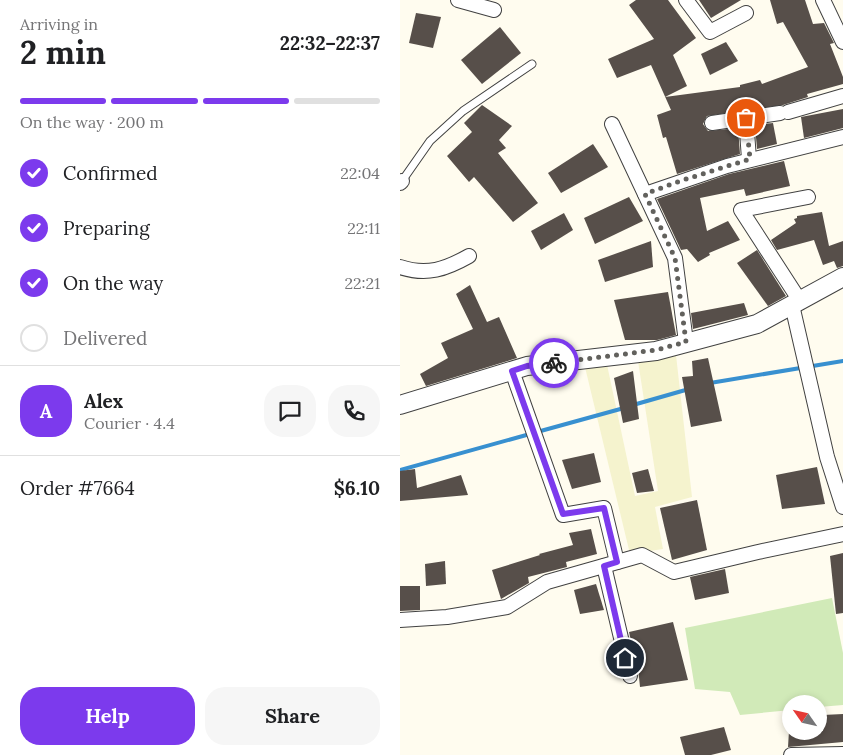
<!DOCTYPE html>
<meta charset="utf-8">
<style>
:root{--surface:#fff;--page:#f6f6f6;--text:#202124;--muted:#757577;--line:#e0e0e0;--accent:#7c3aed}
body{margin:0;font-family:Lora,serif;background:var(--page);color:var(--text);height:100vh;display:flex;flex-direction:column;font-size:19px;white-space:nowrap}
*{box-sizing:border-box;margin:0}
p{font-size:16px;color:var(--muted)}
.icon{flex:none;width:28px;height:28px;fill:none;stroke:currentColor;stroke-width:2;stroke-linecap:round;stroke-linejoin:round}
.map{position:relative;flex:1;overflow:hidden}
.side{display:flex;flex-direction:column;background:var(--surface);width:400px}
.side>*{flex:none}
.needle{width:32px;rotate:304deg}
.fabs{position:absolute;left:382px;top:695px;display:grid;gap:10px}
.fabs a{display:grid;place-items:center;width:45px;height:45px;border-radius:50%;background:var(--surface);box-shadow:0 2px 8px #0003;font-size:25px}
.pin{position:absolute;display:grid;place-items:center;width:42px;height:42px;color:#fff;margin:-21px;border:2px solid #fff;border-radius:50%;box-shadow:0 1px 5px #0007}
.courier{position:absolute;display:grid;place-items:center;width:50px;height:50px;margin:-25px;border:4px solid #7c3aed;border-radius:50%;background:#fff;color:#222;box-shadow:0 1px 6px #0007}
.headline em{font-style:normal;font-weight:700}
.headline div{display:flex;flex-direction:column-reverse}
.headline{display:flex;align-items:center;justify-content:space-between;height:85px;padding:0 20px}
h1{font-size:32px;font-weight:700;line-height:38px}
.bar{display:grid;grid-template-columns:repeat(4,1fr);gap:8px 5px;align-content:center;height:60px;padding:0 20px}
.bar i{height:6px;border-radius:4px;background:var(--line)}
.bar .active{background:var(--accent)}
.bar p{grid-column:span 4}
.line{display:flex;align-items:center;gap:12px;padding:0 20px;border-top:1px solid var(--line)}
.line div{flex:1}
.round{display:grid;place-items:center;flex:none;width:52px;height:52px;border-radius:20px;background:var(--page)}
ol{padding:0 20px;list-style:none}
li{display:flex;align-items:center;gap:15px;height:55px}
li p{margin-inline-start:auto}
li .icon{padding:5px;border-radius:50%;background:var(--accent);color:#fff;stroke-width:4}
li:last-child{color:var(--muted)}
li i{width:28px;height:28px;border:2px solid var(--line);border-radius:50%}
.cta{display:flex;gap:10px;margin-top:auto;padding:10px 20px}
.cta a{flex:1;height:58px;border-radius:20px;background:var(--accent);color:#fff;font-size:20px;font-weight:700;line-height:58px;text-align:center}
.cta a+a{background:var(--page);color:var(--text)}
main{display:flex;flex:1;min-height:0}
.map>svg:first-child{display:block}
.farmland{fill:#f5f3ce}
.green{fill:#d1eab8}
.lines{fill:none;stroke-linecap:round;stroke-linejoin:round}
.stream{stroke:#3890d0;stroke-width:4}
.building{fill:#574f4a}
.service-casing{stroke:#414141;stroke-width:9}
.minor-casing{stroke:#414141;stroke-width:16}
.tertiary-casing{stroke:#414141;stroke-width:20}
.service{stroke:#fff;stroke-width:7}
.minor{stroke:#fff;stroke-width:14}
.tertiary{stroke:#fff;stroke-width:18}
.done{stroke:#62615d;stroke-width:5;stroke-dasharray:0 9}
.route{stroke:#7c3aed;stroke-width:6}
</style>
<main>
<section class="side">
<div class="headline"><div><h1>2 min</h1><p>Arriving in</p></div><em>22:32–22:37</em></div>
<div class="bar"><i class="active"></i><i class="active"></i><i class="active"></i><i></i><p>On the way · 200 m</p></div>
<ol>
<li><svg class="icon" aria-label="check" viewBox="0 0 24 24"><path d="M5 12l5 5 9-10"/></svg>Confirmed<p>22:04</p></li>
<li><svg class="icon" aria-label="check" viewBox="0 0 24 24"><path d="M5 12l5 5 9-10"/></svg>Preparing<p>22:11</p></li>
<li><svg class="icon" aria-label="check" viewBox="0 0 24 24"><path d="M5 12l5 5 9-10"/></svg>On the way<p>22:21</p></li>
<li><i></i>Delivered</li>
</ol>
<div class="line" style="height:90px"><b class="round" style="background:var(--accent);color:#fff">A</b><div><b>Alex</b><p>Courier · 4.4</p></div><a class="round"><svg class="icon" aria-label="chat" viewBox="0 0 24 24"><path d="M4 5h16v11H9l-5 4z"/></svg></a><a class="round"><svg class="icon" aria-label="phone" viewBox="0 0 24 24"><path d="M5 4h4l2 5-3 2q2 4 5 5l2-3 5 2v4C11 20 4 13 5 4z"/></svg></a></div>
<div class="line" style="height:65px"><div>Order #7664</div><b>$6.10</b></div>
<div class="cta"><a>Help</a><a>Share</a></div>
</section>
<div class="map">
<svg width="443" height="755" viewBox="0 0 443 755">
<rect width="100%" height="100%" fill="#fffcef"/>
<path class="farmland" d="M276,355l16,142 -37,10 8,42 -33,5 -46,-191 22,-3 29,136 23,-5 -20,-130z"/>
<path class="green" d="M432,598l11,55v52l-24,2v-3h-28v6l-51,5 -10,-23 -35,-3 -10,-61z"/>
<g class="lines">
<g class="stream">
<path d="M310,383l133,-22"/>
<path d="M233,405l56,-16"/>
<path d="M137,432l87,-24"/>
<path d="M0,470l130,-36"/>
</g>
</g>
<g class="building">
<path d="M236,0h32l28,38 -23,17 14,31 -22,11 75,-10v-2l20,-5 2,4 46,-17 -25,-45 -6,2 -7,-24h35l8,24 11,-1 10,20 -4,1 13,33v7l-36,10 1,3 -25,8 -76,11 -4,8 5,7 30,-3 2,26 -63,20 -11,-37 -3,1 -6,-23 14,-5 -20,-45 -34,13 -9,-19 46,-20 -25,-34z"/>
<path d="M299,0h42l-30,18z"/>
<path d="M16,13l25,4 -8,31 -24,-5z"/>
<path d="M100,27l21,26 -39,31 -21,-24z"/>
<path d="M326,42l12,19 -28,14 -9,-21z"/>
<path d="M82,105l30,21 -13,14 7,8 -8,5 40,50 -25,19 -39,-45 -5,5 -22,-26 25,-24 -8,-9z"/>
<path d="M443,109v19l-39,10 -3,-21z"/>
<path d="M373,123l4,21 -20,5 -2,-24z"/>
<path d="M193,144l15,23 -47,26 -13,-20z"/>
<path d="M384,161l6,25 -44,10 -2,-7 -44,9 7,33 21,-10 12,19 -31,13 1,2 -12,7 -11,-13 -6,1 -24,-51 72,-25z"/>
<path d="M229,197l14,24 -48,23 -11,-26z"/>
<path d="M422,212l7,34 14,-5v25l-6,2 -3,-7 -11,4 -9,-25 -37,10 -6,-10 25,-17 -2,-4 3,-1v-2z"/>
<path d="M164,213l9,17 -32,20 -10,-19z"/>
<path d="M251,241l2,26 -48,15 -7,-22z"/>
<path d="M357,250l29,46 -18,10 -31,-43z"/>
<path d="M70,285l17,37 12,-5 18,41 -91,28 -6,-12 28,-16 -7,-15 32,-14 -17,-35z"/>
<path d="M268,292l8,43 -19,5h-32l-11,-40z"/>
<path d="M344,303l4,12 -55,14 -2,-16z"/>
<path d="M308,358l14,63 -31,6 -9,-50 11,-1 -1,-15z"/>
<path d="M233,371l6,48 -16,4 -9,-45z"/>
<path d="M194,453l7,29 -29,7 -10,-29z"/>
<path d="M417,467l8,37 -43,5 -6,-34z"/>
<path d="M15,469l2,19 44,-13 7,20 -68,6v-30z"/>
<path d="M248,469l6,22 -17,2 -5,-20z"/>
<path d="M297,500l10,50 -35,10 -12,-52z"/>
<path d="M191,529l6,25 -31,8 1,5 -39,10 1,6 -28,16 -9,-29 48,-15 -1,-1 34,-9 -4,-12z"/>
<path d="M443,553v60l-7,1 -6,-58z"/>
<path d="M45,561l1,23 -20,2 -1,-22z"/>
<path d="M325,569l4,24 -34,7 -5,-23z"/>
<path d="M196,584l8,26 -24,4 -6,-24z"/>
<path d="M0,586h20v24l-20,1z"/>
<path d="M273,622l15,58 -48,7 -3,-30 -2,1 -6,-26z"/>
<path d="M443,714v28l-55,5 1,-16h34v-16z"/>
<path d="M324,727l7,23 -20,5h-26l-5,-18z"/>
</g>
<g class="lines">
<defs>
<path id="service" d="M2,181l28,-40 33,-30 69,-47"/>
<g id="minor">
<path d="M58,0l36,10"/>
<path d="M286,0l24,32 36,-19"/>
<path d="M423,0l20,42"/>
<path d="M388,112l55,-16"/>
<path d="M346,118l3,41"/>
<path d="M312,123l68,-10"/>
<path d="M212,124l63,134 11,84"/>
<path d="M0,183l2,-2"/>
<path d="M245,194l82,-28 116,-29"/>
<path d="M0,267c27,9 46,2 69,-11"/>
<path d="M400,301l-59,-91 67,-13"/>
<path d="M392,305l35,152 16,50"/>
<path d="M112,371l51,144 41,-7 13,54"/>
<path d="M204,566l26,110"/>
<path d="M0,620l47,-3 60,-10 40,-25 95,-27 32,17 84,-20 85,-18"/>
<path d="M391,755l52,-1"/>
</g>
<path id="tertiary" d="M0,405l127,-39 129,-15 101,-27 86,-47"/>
</defs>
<use href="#service" class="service-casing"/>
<use href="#minor" class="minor-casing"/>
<use href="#tertiary" class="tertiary-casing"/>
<use href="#service" class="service"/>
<use href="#minor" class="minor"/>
<use href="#tertiary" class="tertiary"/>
</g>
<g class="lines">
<path class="done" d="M154,363l102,-13 30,-8 -11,-84 -30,-64 35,-13 70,-22 -4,-41"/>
<path class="route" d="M154,363l-27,3 -15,5 51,143 41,-6 13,54 -13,4 21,92"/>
</g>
</svg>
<div class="fabs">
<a><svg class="needle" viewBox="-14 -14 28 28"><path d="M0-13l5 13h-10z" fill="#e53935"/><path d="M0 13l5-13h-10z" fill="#757577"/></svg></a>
</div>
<div class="pin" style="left:346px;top:118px;background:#ea580c"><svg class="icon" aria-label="bag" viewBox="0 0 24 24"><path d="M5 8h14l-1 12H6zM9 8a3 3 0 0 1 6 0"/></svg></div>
<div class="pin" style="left:225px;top:658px;background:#1f2937"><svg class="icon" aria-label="home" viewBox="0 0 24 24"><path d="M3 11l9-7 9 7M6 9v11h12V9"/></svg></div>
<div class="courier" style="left:154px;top:363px"><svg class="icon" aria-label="bike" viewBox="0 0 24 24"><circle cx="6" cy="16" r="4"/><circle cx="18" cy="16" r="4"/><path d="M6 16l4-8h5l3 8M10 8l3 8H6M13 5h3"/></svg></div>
</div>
</main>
